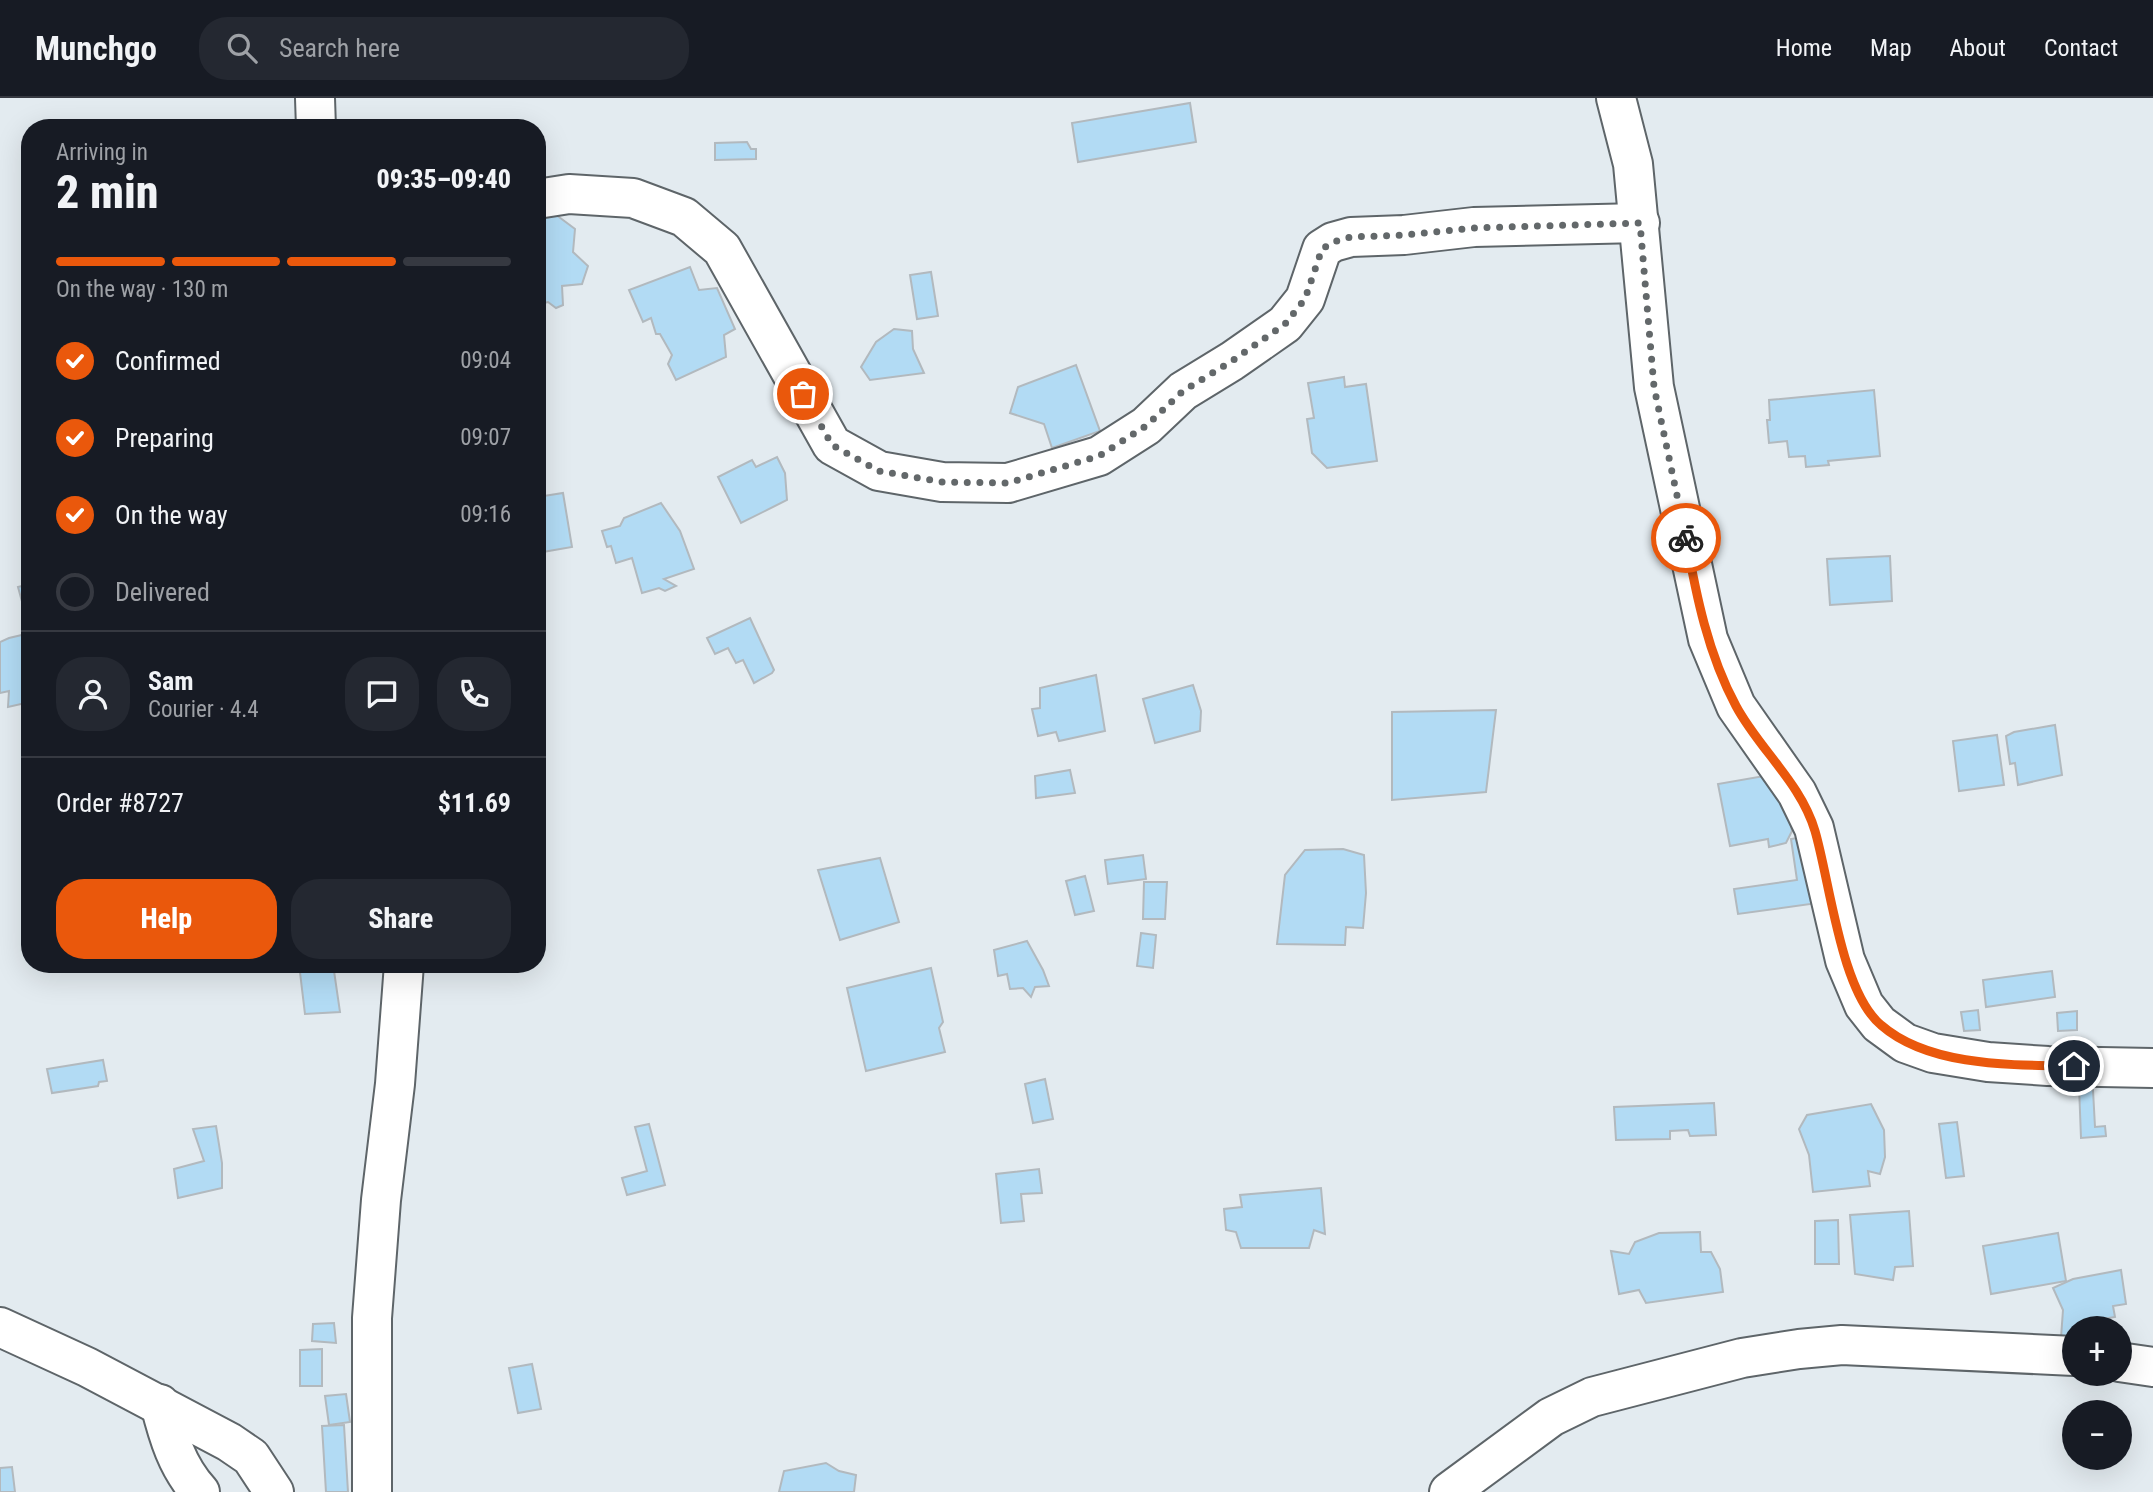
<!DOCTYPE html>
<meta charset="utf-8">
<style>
:root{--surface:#171b24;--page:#242831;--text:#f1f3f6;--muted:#9ea1a6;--line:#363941;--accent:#ea580c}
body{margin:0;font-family:"Roboto Condensed",sans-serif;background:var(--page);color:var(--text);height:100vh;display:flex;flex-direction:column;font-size:26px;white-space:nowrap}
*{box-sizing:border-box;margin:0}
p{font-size:23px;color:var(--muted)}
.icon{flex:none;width:38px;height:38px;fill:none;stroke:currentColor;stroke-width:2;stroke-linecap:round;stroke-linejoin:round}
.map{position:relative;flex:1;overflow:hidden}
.panel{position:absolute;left:21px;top:21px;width:525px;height:854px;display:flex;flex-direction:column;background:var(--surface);border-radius:28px;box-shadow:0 7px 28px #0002}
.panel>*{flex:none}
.buttons{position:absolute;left:2062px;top:1218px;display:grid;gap:14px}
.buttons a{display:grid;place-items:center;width:70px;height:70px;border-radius:50%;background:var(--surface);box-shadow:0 7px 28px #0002;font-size:35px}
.pin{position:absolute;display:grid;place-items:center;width:60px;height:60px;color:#fff;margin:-30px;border:4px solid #fff;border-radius:50%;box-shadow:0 2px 7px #0007}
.courier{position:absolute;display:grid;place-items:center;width:70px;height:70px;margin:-35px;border:5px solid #ea580c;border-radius:50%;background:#fff;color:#222;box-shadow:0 2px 9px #0007}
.summary em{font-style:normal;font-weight:800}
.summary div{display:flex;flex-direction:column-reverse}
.summary{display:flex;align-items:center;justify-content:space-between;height:119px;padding:0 35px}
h1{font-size:46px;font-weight:800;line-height:52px}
.bar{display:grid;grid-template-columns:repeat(4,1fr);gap:10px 7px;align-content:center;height:84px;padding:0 35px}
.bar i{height:9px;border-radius:5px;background:var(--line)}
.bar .selected{background:var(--accent)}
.bar p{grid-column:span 4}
.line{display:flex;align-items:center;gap:18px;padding:0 35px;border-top:2px solid var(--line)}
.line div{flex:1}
.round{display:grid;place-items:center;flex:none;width:74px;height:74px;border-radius:28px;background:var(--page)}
ol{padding:0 35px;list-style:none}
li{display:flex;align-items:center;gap:21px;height:77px}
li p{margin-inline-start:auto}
li .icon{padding:7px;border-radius:50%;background:var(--accent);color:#fff;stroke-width:4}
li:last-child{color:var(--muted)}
li i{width:38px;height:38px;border:4px solid var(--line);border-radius:50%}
.button{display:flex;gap:14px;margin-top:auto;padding:14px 35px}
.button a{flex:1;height:80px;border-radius:28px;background:var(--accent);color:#fff;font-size:28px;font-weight:800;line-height:80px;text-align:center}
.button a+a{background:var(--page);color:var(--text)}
header{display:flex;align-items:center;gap:42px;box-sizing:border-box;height:98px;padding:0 35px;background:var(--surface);border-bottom:2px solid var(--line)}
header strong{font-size:33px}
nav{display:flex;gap:38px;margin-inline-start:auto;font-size:24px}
.search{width:490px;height:63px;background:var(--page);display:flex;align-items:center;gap:18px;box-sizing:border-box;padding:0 24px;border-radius:28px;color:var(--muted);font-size:26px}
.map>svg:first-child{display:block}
.building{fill:#b2dbf4;stroke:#b2b9be;stroke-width:2}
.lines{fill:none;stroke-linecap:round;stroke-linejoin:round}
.minor-casing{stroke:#5e6569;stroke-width:42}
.minor{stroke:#fff;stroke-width:38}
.done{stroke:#63686a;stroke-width:7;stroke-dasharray:0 12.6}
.route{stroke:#ea580c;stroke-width:9}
</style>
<header>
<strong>Munchgo</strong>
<div class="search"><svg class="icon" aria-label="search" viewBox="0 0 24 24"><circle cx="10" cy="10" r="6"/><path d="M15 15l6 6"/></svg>Search here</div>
<nav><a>Home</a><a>Map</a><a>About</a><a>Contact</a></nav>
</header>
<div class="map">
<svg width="2153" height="1394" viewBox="0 0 2153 1394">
<rect width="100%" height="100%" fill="#e3ebf0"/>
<g class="building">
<path d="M1190,5l6,39 -118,20 -6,-39z"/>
<path d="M747,44l4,7h5v10l-41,1v-17z"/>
<path d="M555,116l20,15 -2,23 15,14 -6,18 -20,2 1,19 -7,3 -8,-6 -4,1 -2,-10 -5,1v-77z"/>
<path d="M690,169l9,23 18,-2 18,41 -11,6 2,22 -50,23 -8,-16 4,-9 -12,-21h-4l-5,-16 -8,4 -14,-32z"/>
<path d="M931,174l7,44 -21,3 -7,-44z"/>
<path d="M894,231l18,2 1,18 11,24 -54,7 -9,-13 15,-25z"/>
<path d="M1076,267l24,66 -48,17 -8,-24 -34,-11 8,-26z"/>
<path d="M1344,279l1,10 21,-3 11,77 -50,7 -15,-15 -5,-34 7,-1 -6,-35z"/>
<path d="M1874,292l6,66 -52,5 1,4 -23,2 -1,-11 -16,1 -2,-16 -18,2 -2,-23h3l-1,-20z"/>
<path d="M777,359l8,16 2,27 -46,23 -23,-46 34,-17 4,7z"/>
<path d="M563,395l9,54 -35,6v-56z"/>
<path d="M661,405l19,28 14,38 -30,10 12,7 -11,5 -6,-3 -17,5 -10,-35 -16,5 -5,-17 -4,1 -5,-16 18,-5 4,-8z"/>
<path d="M1890,458l2,45 -62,4 -3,-46z"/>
<path d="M30,486v23l-6,2 -6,-22z"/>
<path d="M750,520l24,52 -2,3 -18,10 -11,-23 -7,3 -8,-15 -13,6 -8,-16z"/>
<path d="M30,535v69l-22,5 1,-16 -9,2v-51l9,-4z"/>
<path d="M1096,577l9,56 -46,10 -3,-9 -18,4 -6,-27 8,-1v-20z"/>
<path d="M1193,587l8,26 -1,20 -45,12 -12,-44z"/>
<path d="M1496,612l-10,82 -94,8v-88z"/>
<path d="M2055,627l7,50 -44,10 -3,-22 -5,1 -4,-28 8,-4z"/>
<path d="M1997,637l7,50 -45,6 -6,-50z"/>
<path d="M1070,672l5,23 -39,5 -1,-22z"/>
<path d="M1781,675l11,58 -6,12 -17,4 -1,-8 -38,7 -12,-62z"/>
<path d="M1815,737l10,67 -87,12 -4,-25 63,-9 -6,-41z"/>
<path d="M1343,751l21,6 2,38 -3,35 -17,-1 -1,18 -68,-1 8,-69 20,-25z"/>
<path d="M1143,757l3,24 -38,5 -3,-24z"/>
<path d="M880,760l19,64 -59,18 -22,-70z"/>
<path d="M1085,778l9,35 -19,4 -9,-34z"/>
<path d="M1144,784h23l-2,37h-22z"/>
<path d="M1141,835l15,2 -3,33 -16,-2z"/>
<path d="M1027,843l16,29 6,16 -14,1 -4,10 -8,-9 -13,1 -3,-15 -9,2 -4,-26z"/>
<path d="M299,866h34l7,48 -35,2z"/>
<path d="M931,870l12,54 -4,6 6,24 -79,19 -19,-83z"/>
<path d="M2052,873l3,26 -69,10 -3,-27z"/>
<path d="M1978,912l2,20 -16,1 -3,-19z"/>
<path d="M2077,913v19l-19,1 -1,-18z"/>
<path d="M103,962l4,21 -8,1 -1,4 -46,7 -5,-24z"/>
<path d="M1045,981l8,40 -20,4 -8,-39z"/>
<path d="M2079,988l14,4 2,37 10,-1 1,10 -25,2z"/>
<path d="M1714,1005l2,32 -26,1 -2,-6 -18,1v8l-54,1 -2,-33z"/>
<path d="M1871,1006l13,26 1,27 -5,17 -12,-3 2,15 -57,6 -4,-37 -10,-26 8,-14z"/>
<path d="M1957,1024l7,54 -18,2 -7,-54z"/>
<path d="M649,1026l16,61 -38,10 -5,-17 25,-7 -12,-44z"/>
<path d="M216,1028l6,37v25l-44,10 -4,-29 30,-8 -11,-32z"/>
<path d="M1039,1071l3,24 -21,1 3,27 -23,2 -5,-49z"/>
<path d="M1321,1090l4,46 -11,-4 -5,18h-68l-5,-16 -10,-2 -2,-21 18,-2 -2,-12z"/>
<path d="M1909,1113l4,55 -18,1 -2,13 -38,-6 -5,-59z"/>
<path d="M1838,1122l1,44h-24v-43z"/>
<path d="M1700,1134l1,20h10l9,17 3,23 -77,11 -7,-13 -20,4 -8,-43 18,3 6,-12 24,-9z"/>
<path d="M2058,1135l8,48 -75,13 -8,-48z"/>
<path d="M2121,1172l5,34 -13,2 2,11 -31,5 1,6h-11v7l-13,3 2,-28 -10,-22 20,-9z"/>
<path d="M334,1225l2,20 -24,-2 1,-17z"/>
<path d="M322,1251v37h-22v-36z"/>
<path d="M532,1266l9,45 -23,4 -9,-45z"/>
<path d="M346,1296l4,28 -21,3 -4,-29z"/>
<path d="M344,1327l4,67h-22l-4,-66z"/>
<path d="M826,1365l13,8 17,4 -2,17h-75l5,-21z"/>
<path d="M12,1369l3,25h-15v-24z"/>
</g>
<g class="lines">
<defs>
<g id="minor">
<path d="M315,0l1,30"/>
<path d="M1616,0l17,66 21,223 54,252 28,67 61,87 17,35 31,132 19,45 15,19 26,19 28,10 55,9 60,4 105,2"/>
<path d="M537,101l32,-5 64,4 51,19 38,32 110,196 47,26 63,11 66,1 91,-27 47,-30 37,-35 49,-30 53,-37 20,-25 17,-50 11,-7 18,-5 53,-2 70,-8 166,-4"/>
<path d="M0,1229l87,40 142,75 22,15 23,35"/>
<path d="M2119,1264l34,5"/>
<path d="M160,1306c8,32 17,63 40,88"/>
<path d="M372,1394v-174l9,-118 14,-116 9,-120"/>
<path d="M1449,1394l102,-75 41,-20 150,-39 57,-9 43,-4 232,11"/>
</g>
</defs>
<use href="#minor" class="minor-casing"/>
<use href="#minor" class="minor"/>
</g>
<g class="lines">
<path class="done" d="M803,296l29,51 47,26 63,11 66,1 91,-27 47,-30 37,-35 49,-30 53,-37 20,-25 17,-50 11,-7 18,-5 53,-2 70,-7 166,-5 14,164 32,151"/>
<path class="route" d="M1686,440c10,57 22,116 50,168 23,43 65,77 79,125 15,51 26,161 66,194 48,42 132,40 193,41"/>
</g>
</svg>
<div class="buttons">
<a>+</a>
<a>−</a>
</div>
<div class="pin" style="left:803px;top:296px;background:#ea580c"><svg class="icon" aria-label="bag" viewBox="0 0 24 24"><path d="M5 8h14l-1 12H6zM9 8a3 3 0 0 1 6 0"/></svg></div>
<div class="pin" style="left:2074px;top:968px;background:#1f2937"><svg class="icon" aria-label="home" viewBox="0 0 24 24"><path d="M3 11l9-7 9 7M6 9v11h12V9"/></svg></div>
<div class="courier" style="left:1686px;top:440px"><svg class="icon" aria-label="bike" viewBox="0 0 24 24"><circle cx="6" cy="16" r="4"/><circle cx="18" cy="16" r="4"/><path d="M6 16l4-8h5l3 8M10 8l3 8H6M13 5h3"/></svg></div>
<section class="panel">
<div class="summary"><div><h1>2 min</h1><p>Arriving in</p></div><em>09:35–09:40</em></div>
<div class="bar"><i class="selected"></i><i class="selected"></i><i class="selected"></i><i></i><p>On the way · 130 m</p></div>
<ol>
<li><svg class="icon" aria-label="check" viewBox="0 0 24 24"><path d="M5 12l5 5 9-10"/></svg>Confirmed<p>09:04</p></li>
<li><svg class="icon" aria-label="check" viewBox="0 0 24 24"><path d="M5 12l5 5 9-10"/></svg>Preparing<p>09:07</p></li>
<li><svg class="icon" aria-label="check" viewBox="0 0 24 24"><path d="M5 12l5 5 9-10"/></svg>On the way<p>09:16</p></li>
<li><i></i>Delivered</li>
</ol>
<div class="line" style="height:126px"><a class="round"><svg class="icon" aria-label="person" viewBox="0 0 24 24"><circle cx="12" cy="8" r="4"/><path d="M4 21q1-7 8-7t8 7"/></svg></a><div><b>Sam</b><p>Courier · 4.4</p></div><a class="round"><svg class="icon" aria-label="chat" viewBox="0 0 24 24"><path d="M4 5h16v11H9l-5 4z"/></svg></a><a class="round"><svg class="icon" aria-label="phone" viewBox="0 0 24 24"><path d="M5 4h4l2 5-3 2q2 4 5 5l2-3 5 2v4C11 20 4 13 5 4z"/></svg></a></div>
<div class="line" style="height:91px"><div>Order #8727</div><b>$11.69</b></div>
<div class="button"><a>Help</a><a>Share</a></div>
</section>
</div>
